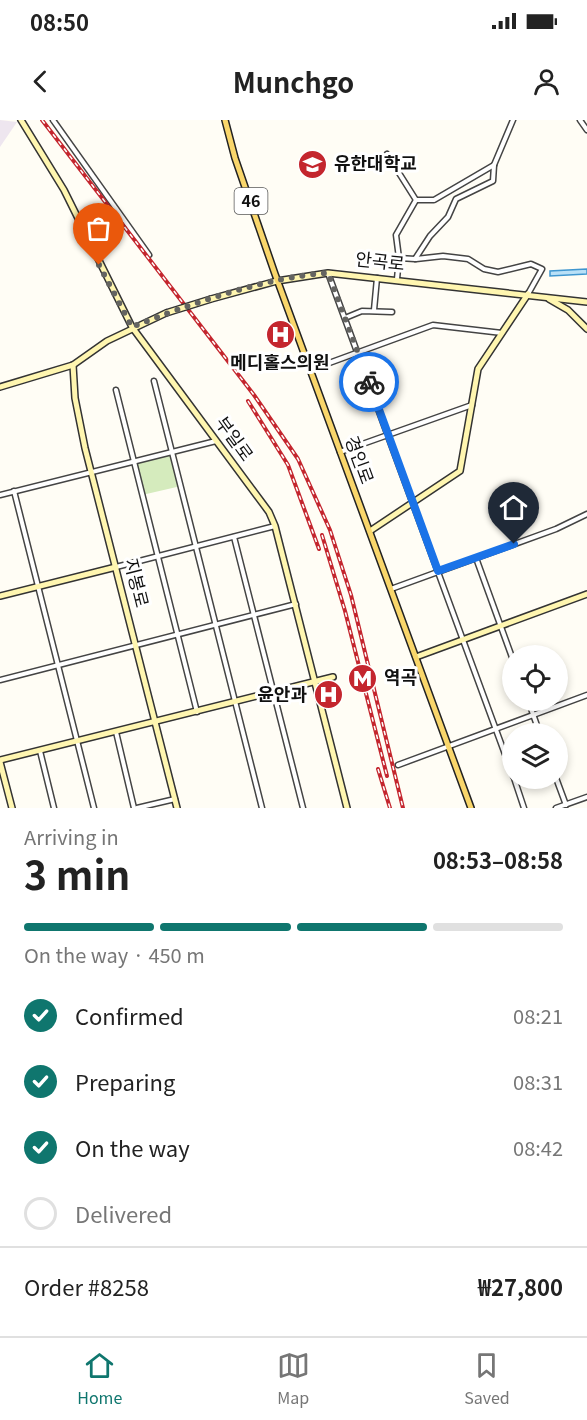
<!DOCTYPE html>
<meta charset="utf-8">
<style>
:root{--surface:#fff;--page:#f6f6f6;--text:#222;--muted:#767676;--line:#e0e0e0;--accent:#0f766e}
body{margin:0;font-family:Georgia,"Noto Sans KR",serif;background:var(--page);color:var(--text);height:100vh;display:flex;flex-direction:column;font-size:22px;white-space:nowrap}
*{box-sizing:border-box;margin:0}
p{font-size:20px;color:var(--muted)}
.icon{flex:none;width:33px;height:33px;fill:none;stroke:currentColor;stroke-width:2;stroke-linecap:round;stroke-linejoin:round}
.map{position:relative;height:688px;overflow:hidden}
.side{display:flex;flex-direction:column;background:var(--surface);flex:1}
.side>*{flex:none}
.buttons{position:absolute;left:502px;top:525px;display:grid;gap:12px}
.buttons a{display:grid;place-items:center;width:66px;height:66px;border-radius:50%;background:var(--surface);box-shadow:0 3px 9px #0003;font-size:30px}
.pin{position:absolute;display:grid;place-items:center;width:51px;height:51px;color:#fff;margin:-62px -26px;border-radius:50% 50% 50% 0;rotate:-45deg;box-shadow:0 0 6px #0007}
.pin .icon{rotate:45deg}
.courier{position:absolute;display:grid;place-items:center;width:60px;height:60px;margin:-30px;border:4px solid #1a73e8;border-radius:50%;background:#fff;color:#222;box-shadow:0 2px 8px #0007}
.summary em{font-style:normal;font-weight:700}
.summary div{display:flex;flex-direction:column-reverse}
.summary{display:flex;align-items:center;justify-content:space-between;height:102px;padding:0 24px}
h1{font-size:39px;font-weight:700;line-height:45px}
.bar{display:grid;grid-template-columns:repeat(4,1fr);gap:9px 6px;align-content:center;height:72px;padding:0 24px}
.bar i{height:8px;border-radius:4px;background:var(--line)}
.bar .selected{background:var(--accent)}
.bar p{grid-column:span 4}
.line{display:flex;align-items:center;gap:15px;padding:0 24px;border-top:2px solid var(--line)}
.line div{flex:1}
ol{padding:0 24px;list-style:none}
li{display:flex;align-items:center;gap:18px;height:66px}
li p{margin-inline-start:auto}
li .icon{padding:6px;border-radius:50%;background:var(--accent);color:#fff;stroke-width:4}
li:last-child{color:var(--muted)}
li i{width:33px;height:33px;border:3px solid var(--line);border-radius:50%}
.status{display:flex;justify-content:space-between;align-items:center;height:42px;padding:0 30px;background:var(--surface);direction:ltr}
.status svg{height:16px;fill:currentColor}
header{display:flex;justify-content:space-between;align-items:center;height:78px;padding:0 24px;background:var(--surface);font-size:27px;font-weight:700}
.menu{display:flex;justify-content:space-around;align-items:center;height:84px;border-top:2px solid var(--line);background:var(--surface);font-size:16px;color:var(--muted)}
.menu a{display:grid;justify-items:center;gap:3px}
.menu .selected{color:var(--accent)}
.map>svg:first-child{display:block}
.industrial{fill:#eee6ef}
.green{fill:#d5ebbd}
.water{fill:#b9e0f7;stroke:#3f96cf;stroke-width:1.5}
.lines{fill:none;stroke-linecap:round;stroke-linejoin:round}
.street-casing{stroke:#444;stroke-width:7}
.secondary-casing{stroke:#333;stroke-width:8}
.primary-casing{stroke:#222;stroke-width:8}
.street{stroke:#fff;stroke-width:4}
.secondary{stroke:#fff6b0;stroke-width:5}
.primary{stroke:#f9d66b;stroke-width:5}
.rail-casing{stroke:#c4262e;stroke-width:4}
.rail{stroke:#fff;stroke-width:1.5;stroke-dasharray:4.5;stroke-linecap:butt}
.secondary-bridge-casing{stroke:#333;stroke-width:8;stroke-linecap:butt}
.secondary-bridge{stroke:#fff6b0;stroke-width:5}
.done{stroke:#646461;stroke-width:6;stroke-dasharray:0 10.8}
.route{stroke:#1a73e8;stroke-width:8}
.labels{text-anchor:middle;stroke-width:6;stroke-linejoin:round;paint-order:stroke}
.shield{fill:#fff;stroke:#585858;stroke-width:1.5}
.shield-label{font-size:16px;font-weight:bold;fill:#111}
.poi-label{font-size:18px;font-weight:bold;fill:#111;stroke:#fff;text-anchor:start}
.street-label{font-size:18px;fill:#111;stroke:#fff}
</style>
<div class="status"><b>08:50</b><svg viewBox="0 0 49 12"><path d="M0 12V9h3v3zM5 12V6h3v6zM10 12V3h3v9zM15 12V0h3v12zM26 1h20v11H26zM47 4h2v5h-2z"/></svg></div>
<header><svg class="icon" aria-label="back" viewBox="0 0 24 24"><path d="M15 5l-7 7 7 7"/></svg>Munchgo<svg class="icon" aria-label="person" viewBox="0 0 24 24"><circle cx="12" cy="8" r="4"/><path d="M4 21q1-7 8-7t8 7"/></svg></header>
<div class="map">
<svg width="587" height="688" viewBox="0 0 587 688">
<rect width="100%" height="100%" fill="#fffdf5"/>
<path class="industrial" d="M0,0l17,2 -17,25z"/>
<path class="green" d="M173,332l8,34 -39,9 -8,-33z"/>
<path class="water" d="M587,149v5l-37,2v-5z"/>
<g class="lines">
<defs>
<g id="street">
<path d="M53,0l96,135"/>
<path d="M580,0l7,10"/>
<path d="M387,34l29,46h18l60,-35"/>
<path d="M399,138l16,1 15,-23 18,-19 8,-18 37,-18 1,-16 19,-45"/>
<path d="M416,139l27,-3 25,3 16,10 14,3 33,-8 11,5 -14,25"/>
<path d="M328,153l185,503"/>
<path d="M397,159l2,-21 -3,-23 20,-35"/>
<path d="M374,190l3,-32"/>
<path d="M345,198l17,-7 30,1"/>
<path d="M310,250l123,-45 69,8"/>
<path d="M154,261l108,427"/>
<path d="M116,270l81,322"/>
<path d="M340,332l132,-47"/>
<path d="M14,371l80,317"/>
<path d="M0,375l216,-54"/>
<path d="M234,417l69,271"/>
<path d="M476,438l37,102"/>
<path d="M116,447l159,-41"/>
<path d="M391,469l165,-60 31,-15"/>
<path d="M0,560l296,-76"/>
<path d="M528,580l12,34"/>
<path d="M116,612l18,76"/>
<path d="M40,631l14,57"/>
<path d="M398,645l189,-70"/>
<path d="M514,658l10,30"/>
<path d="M556,658l10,27"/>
<path d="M137,688l38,-9"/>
<path d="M556,688l31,-11"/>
</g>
<g id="secondary">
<path d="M21,0l43,70 68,137 137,185 6,14 72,282"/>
<path d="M211,179l66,-18 51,-8 259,29"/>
<path d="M549,179l19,11 19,19"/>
<path d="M73,245l2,33 10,50 92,360"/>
<path d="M0,267l73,-22 34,-24 59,-28"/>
<path d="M370,411l90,-60 18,-102 50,-75"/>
<path d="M0,476l116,-29"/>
<path d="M416,537l171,-63"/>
<path d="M0,640l333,-83"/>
<path d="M0,642l12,46"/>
</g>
<path id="primary" d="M225,0l10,38 40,116 196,534"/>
</defs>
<use href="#street" class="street-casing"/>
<use href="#secondary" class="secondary-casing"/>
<use href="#primary" class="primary-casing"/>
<use href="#street" class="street"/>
<use href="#secondary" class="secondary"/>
<use href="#primary" class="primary"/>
<defs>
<g id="rail">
<path d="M42,0l212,275 44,64 32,71 21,65 52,213"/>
<path d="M248,281l40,64 31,84"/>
<path d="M322,415l23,76 42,165"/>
<path d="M378,649l12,39"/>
</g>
</defs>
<use href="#rail" class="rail-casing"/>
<use href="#rail" class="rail"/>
<defs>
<path id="secondary-bridge" d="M166,193l45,-14"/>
</defs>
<use href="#secondary-bridge" class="secondary-bridge-casing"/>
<use href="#secondary-bridge" class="secondary-bridge"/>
</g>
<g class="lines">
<path class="done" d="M99,145l33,62c55,-22 137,-51 196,-54l41,109"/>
<path class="route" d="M369,262l69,189 76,-27"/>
</g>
<defs>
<symbol id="university-disc" viewBox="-11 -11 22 22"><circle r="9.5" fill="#c4262e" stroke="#fff"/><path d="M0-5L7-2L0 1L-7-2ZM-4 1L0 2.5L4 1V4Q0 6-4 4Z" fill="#fff"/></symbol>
<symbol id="hospital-disc" viewBox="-11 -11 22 22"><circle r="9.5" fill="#c4262e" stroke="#fff"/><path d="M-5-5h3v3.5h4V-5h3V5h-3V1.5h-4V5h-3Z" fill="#fff"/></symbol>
<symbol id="metro-disc" viewBox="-11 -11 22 22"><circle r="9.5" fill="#c4262e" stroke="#fff"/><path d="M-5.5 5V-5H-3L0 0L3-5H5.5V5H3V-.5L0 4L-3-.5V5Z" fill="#fff"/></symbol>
</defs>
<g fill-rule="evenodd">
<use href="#university-disc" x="296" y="28" width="33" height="33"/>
<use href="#hospital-disc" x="264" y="198" width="33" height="33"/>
<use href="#metro-disc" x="346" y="542" width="33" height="33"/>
<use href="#hospital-disc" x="312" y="558" width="33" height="33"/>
</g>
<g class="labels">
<rect class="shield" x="234.5" y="68" width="33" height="26" rx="4.5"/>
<g class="shield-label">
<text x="251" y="87">46</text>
</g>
<g class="poi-label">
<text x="334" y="50">유한대학교</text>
<text x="280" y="249" text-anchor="middle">메디홀스의원</text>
<text x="384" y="564">역곡</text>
<text x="307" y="581" text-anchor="end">윤안과</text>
</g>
<g class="street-label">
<text transform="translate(380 142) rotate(6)" y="6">안곡로</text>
<text transform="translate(234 319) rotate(54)" y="6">부일로</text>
<text transform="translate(359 340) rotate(70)" y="6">경인로</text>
<text transform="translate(136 463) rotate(76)" y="6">지봉로</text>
</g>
</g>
</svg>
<div class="buttons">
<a><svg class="icon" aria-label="locate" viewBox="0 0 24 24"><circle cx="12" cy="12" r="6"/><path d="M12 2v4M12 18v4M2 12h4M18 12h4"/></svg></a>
<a><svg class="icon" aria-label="layers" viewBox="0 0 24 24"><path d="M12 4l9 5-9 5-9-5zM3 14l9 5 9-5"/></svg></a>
</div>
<div class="pin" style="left:99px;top:145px;background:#ea580c"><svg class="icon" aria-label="bag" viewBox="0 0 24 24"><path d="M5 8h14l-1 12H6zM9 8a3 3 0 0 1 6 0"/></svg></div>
<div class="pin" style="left:514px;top:424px;background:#1f2937"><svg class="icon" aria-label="home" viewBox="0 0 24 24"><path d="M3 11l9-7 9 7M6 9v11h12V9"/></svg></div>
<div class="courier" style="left:369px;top:262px"><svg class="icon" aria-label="bike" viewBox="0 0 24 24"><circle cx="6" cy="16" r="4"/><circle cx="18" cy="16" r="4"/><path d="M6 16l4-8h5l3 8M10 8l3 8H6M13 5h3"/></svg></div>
</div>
<section class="side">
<div class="summary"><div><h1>3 min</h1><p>Arriving in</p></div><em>08:53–08:58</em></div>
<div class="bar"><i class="selected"></i><i class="selected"></i><i class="selected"></i><i></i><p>On the way · 450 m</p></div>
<ol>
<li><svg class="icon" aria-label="check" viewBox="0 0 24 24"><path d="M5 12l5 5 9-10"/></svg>Confirmed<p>08:21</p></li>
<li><svg class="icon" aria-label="check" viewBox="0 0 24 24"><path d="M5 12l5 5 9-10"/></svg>Preparing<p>08:31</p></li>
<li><svg class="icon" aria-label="check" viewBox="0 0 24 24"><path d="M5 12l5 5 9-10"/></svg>On the way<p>08:42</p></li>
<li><i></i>Delivered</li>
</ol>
<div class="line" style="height:78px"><div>Order #8258</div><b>₩27,800</b></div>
</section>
<nav class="menu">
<a class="selected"><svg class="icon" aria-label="home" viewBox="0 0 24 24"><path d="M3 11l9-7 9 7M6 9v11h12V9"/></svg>Home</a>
<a><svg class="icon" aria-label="map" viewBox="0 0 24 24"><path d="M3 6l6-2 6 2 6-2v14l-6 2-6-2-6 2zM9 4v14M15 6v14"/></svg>Map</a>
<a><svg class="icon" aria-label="saved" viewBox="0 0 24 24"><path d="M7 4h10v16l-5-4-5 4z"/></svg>Saved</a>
</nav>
